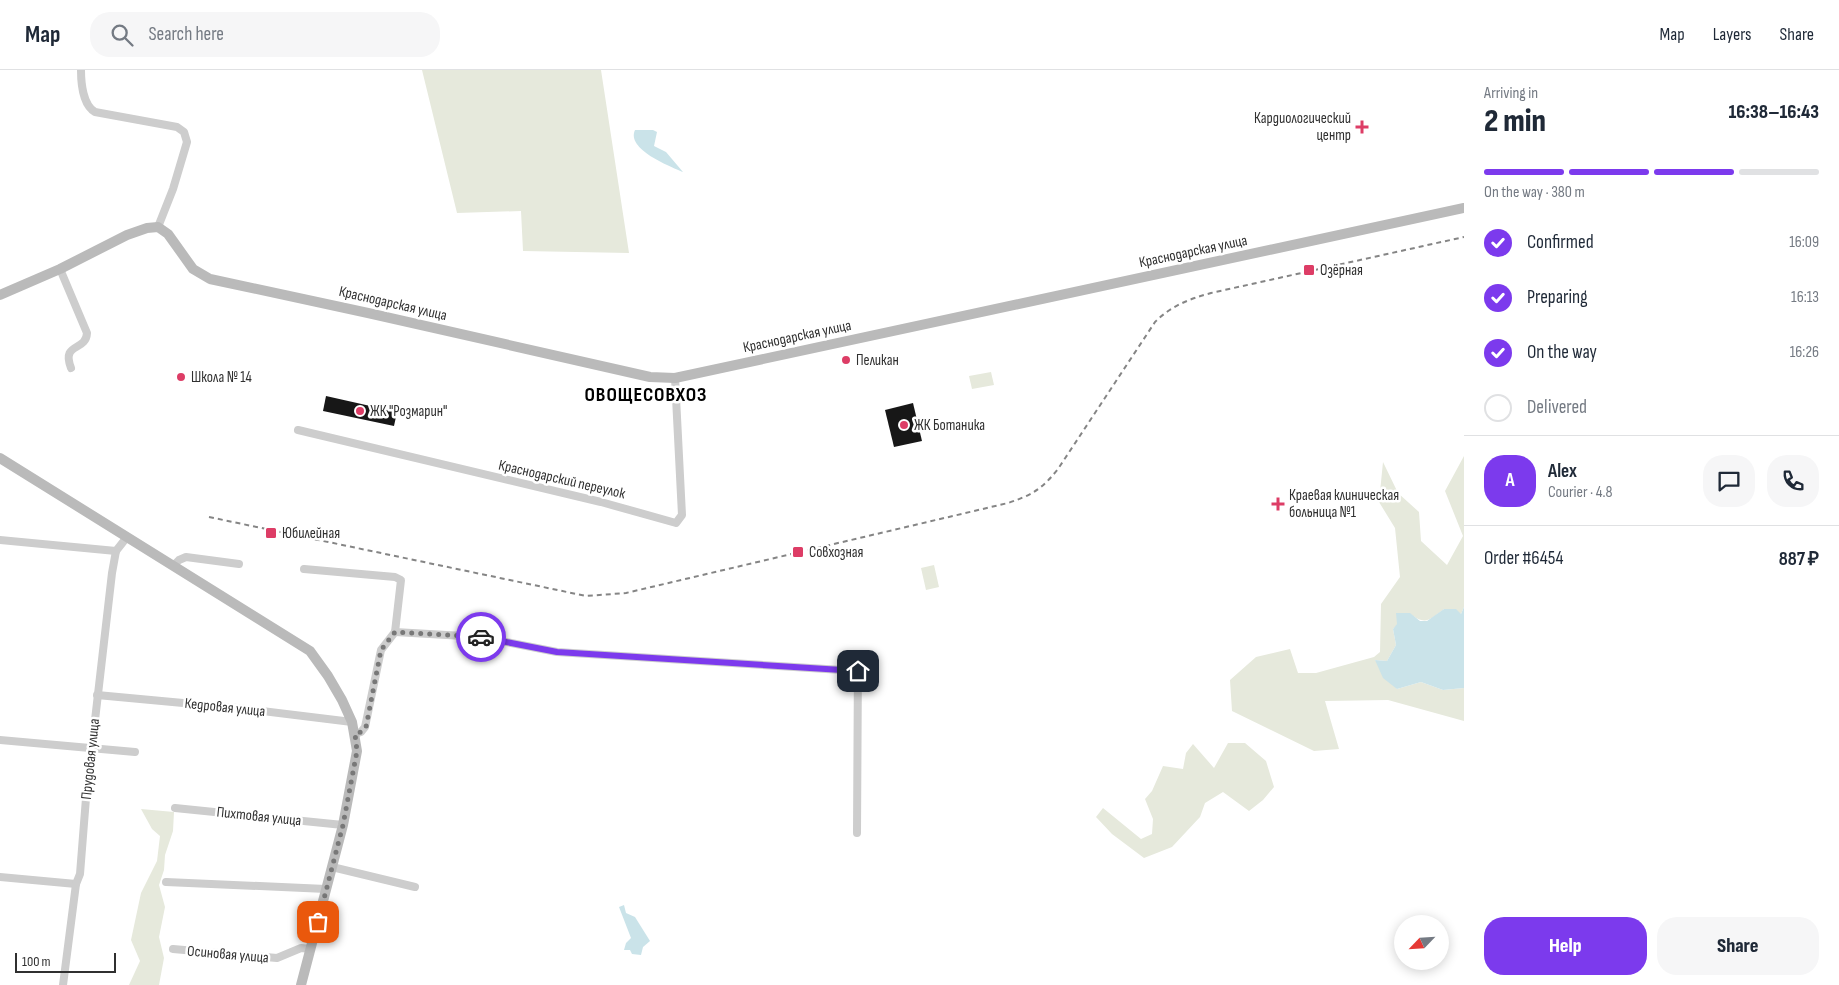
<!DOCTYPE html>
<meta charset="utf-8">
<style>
:root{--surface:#fff;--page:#f6f6f7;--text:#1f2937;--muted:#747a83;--line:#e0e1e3;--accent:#7c3aed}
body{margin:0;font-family:"Sofia Sans Condensed",sans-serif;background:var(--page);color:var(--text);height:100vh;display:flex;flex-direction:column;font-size:19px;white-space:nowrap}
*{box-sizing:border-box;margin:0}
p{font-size:16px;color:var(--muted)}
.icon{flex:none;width:28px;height:28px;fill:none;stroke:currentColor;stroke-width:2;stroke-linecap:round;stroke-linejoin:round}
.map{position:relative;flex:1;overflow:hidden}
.sheet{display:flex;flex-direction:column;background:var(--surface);width:375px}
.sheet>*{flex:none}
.needle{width:32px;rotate:245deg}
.buttons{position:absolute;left:1394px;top:845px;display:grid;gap:10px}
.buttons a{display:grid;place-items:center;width:55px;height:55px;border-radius:50%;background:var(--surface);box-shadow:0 2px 12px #0003;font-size:25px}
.scale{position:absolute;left:15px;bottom:12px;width:101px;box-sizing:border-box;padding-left:5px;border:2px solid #303030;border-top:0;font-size:14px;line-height:18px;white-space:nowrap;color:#303030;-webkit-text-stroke:4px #fff;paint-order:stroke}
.pin{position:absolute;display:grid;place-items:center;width:42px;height:42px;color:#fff;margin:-21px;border-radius:10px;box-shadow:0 2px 8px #0006}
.courier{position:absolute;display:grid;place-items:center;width:50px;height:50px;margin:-25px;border:4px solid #7c3aed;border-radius:50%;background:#fff;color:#222;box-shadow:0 1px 6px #0007}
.summary em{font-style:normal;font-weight:800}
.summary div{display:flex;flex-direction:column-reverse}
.summary{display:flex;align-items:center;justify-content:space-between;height:85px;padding:0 20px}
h1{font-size:32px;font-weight:800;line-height:38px}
.bar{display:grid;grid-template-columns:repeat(4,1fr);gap:8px 5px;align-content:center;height:60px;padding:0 20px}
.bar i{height:6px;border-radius:4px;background:var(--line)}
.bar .current{background:var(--accent)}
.bar p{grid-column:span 4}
.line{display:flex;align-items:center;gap:12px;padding:0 20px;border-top:1px solid var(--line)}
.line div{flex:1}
.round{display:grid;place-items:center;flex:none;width:52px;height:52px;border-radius:20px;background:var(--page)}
ol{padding:0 20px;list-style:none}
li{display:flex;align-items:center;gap:15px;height:55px}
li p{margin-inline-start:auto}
li .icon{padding:5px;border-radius:50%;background:var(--accent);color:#fff;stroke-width:4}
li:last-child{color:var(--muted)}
li i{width:28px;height:28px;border:2px solid var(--line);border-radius:50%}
.action{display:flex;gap:10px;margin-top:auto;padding:10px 20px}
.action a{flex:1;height:58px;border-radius:20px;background:var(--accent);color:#fff;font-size:20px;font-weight:800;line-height:58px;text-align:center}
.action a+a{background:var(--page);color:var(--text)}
header{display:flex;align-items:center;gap:30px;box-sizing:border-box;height:70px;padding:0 25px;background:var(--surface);border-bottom:1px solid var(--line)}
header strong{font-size:24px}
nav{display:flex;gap:28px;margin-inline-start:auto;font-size:18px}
.search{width:350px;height:45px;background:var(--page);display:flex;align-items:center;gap:12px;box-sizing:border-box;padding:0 18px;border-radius:20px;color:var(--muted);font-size:19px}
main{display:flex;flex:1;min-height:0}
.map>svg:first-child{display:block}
.green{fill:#e6e9dc}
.water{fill:#cae3e9}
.building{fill:#171717}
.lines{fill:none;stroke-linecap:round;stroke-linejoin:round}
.street{stroke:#cdcdcd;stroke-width:8}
.secondary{stroke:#bababa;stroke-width:10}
.rail{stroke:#858585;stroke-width:2;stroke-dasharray:5 4;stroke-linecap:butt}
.done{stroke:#787878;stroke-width:5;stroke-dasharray:0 9}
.route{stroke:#7c3aed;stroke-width:6}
.poi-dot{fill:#dd3d66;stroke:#fff;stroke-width:2}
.labels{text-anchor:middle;stroke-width:5;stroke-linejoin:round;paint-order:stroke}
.poi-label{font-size:15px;fill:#303030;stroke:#fff;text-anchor:start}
.street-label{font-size:15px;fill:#303030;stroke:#fff}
.district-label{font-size:20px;font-weight:bold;letter-spacing:1px;fill:#000;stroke:#fff}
</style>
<header>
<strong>Map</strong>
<div class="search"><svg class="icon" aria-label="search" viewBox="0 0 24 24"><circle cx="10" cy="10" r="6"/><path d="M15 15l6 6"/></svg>Search here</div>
<nav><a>Map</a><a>Layers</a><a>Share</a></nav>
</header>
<main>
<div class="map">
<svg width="1464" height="915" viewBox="0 0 1464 915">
<rect width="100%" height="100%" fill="#fff"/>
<g class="green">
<path d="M422,0h179l28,183 -106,-2 -2,-40 -64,2z"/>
<path d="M991,302l3,13 -22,4 -3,-13z"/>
<path d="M1464,386v151l-3,7 -17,-5c-15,11 -18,17 -35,4l-16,16 3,16 -9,16 -12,-1 22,29 24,-7 22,8 21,-2v33l-76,-21 -63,1 14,48 -25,2 -82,-40 -2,-31 26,-23 34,-8 8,24h18l58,-16 6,-5 1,-48 19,-27 -5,-49 -16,-26 4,-40 15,31 21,19 2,29 26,24 16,-29 -18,-45z"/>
<path d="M934,495l5,22 -13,3 -5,-22z"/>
<path d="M1228,673h17l21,18 8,26 -11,13 -14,11 -26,-19 -18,11 -5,14 -28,30 -28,11 -32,-24 -16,-17 7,-9 38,31 11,-5 1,-15 -8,-20 7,-8 11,-25 20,3 3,-16 7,-9 21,24z"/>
<path d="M141,739l33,3 -1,19 -8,24 -1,15 -5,15 6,22 -6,30 5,21 -5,27h-30l11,-24 -9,-21 10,-47 16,-32 3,-25 -8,-7z"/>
</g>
<g class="water">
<path d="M635,60h18l4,2 -3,14 12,6 17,20c-14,-6 -57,-23 -48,-42z"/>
<path d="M1464,537v81l-21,2 -22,-8 -24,7 -14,-11 -8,-18 12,1 9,-16 -3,-16 4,-5 -1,-11h14l10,8h7l17,-12h12l5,5z"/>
<path d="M624,835l2,8 9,4 15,24 -7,6 -2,8 -9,-1 -2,-4h-6l2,-7 5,-5 -12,-31z"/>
</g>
<g class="building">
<path d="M326,326l71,16 -3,14 -71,-15z"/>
<path d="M913,333l9,38 -28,6 -9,-37z"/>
</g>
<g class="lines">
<g class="street">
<path d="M81,0c0,13 2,35 14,42l82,15 7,5 3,10 -14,47 -15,38"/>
<path d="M60,199l27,64c-1,19 -26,9 -16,35"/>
<path d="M298,360l303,72 75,21 6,-8 -7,-137"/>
<path d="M0,470l116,11"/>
<path d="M173,496l6,-6 7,-3 53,7"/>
<path d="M304,499l91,8 6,3 -6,52 -14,18 -16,77 -4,5 -6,2"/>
<path d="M395,562l86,5 76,15 301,19"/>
<path d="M97,625l140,13 115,14"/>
<path d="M0,670l135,12"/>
<path d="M175,738l168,17"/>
<path d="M857,763l1,-175"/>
<path d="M332,797l83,20"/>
<path d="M0,807l76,7"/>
<path d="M166,812l160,7"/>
<path d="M173,879l104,9 24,-10 10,1"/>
<path d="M63,915l13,-101 4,-10 6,-76 26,-225 4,-22 11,-14"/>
</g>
<g class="secondary">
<path d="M0,225l60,-26 67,-34 20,-7 11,-1 10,7 25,35 17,10 158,34 282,64 25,1 789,-170"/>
<path d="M0,388l310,193 18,25 14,24 10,22 5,29 -14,74 -42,160"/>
</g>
<path class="rail" d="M209,447l377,79 40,-3 382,-90c24,-8 34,-14 50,-34l97,-147c16,-16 34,-23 56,-29l253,-56"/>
</g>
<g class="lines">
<path class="done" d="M318,852l25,-97 14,-74 -2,-17 6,-2 5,-5 15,-77 14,-18 86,5"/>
<path class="route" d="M481,567l76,15 301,19"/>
</g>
<g class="poi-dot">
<path d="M1359.5 49.5h5v5h5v5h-5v5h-5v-5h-5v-5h5z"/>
<rect x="1303" y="194" width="12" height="12" rx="2.5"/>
<circle cx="846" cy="290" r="5"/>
<circle cx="181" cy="307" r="5"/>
<circle cx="360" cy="341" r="5"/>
<circle cx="904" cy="355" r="5"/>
<path d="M1275.5 426.5h5v5h5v5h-5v5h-5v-5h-5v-5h5z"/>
<rect x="265" y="457" width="12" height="12" rx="2.5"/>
<rect x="792" y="476" width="12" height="12" rx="2.5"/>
</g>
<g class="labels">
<g class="poi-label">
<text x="1351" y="53" text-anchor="end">Кардиологический<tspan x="1351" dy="17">центр</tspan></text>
<text x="1320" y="205">Озёрная</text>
<text x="856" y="295">Пеликан</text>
<text x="191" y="312">Школа № 14</text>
<text x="370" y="346">ЖК "Розмарин"</text>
<text x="914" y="360">ЖК Ботаника</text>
<text x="1289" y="430">Краевая клиническая<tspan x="1289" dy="17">больница №1</tspan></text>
<text x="282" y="468">Юбилейная</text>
<text x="809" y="487">Совхозная</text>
</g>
<g class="street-label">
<text transform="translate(1193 181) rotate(-12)" y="5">Краснодарская улица</text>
<text transform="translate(393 233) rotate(13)" y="5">Краснодарская улица</text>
<text transform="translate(797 266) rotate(-12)" y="5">Краснодарская улица</text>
<text transform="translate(562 409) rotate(13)" y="5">Краснодарский переулок</text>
<text transform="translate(225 637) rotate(6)" y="5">Кедровая улица</text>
<text transform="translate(90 689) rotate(-84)" y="5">Прудовая улица</text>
<text transform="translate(259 746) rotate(6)" y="5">Пихтовая улица</text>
<text transform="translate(228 884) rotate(5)" y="5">Осиновая улица</text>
</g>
<g class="district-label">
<text x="646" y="331">ОВОЩЕСОВХОЗ</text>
</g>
</g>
</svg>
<div class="buttons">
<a><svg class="needle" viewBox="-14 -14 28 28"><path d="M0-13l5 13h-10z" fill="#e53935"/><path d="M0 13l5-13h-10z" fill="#747a83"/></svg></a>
</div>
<div class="scale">100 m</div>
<div class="pin" style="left:318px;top:852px;background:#ea580c"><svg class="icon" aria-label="bag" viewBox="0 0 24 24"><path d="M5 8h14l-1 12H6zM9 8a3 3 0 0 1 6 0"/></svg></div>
<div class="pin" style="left:858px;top:601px;background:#1f2937"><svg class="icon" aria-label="home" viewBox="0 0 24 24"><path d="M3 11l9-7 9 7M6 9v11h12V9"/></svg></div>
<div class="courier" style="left:481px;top:567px"><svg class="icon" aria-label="car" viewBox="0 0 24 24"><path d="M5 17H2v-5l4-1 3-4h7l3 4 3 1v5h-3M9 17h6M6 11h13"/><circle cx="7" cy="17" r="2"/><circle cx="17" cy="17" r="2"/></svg></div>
</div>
<section class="sheet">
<div class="summary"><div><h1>2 min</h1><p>Arriving in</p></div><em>16:38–16:43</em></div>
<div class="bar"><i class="current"></i><i class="current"></i><i class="current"></i><i></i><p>On the way · 380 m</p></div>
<ol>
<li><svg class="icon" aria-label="check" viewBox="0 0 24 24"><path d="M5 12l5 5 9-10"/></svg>Confirmed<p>16:09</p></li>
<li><svg class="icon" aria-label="check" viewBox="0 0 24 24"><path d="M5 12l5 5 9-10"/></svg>Preparing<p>16:13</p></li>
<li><svg class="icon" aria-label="check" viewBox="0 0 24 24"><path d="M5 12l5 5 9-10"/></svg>On the way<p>16:26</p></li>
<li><i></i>Delivered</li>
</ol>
<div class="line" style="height:90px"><b class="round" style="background:var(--accent);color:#fff">A</b><div><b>Alex</b><p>Courier · 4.8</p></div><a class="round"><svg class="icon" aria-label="chat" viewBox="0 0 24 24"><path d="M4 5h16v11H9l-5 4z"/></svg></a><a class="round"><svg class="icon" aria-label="phone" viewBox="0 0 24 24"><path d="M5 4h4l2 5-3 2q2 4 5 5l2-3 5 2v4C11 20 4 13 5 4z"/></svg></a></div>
<div class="line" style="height:65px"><div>Order #6454</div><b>887 ₽</b></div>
<div class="action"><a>Help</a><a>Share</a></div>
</section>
</main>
